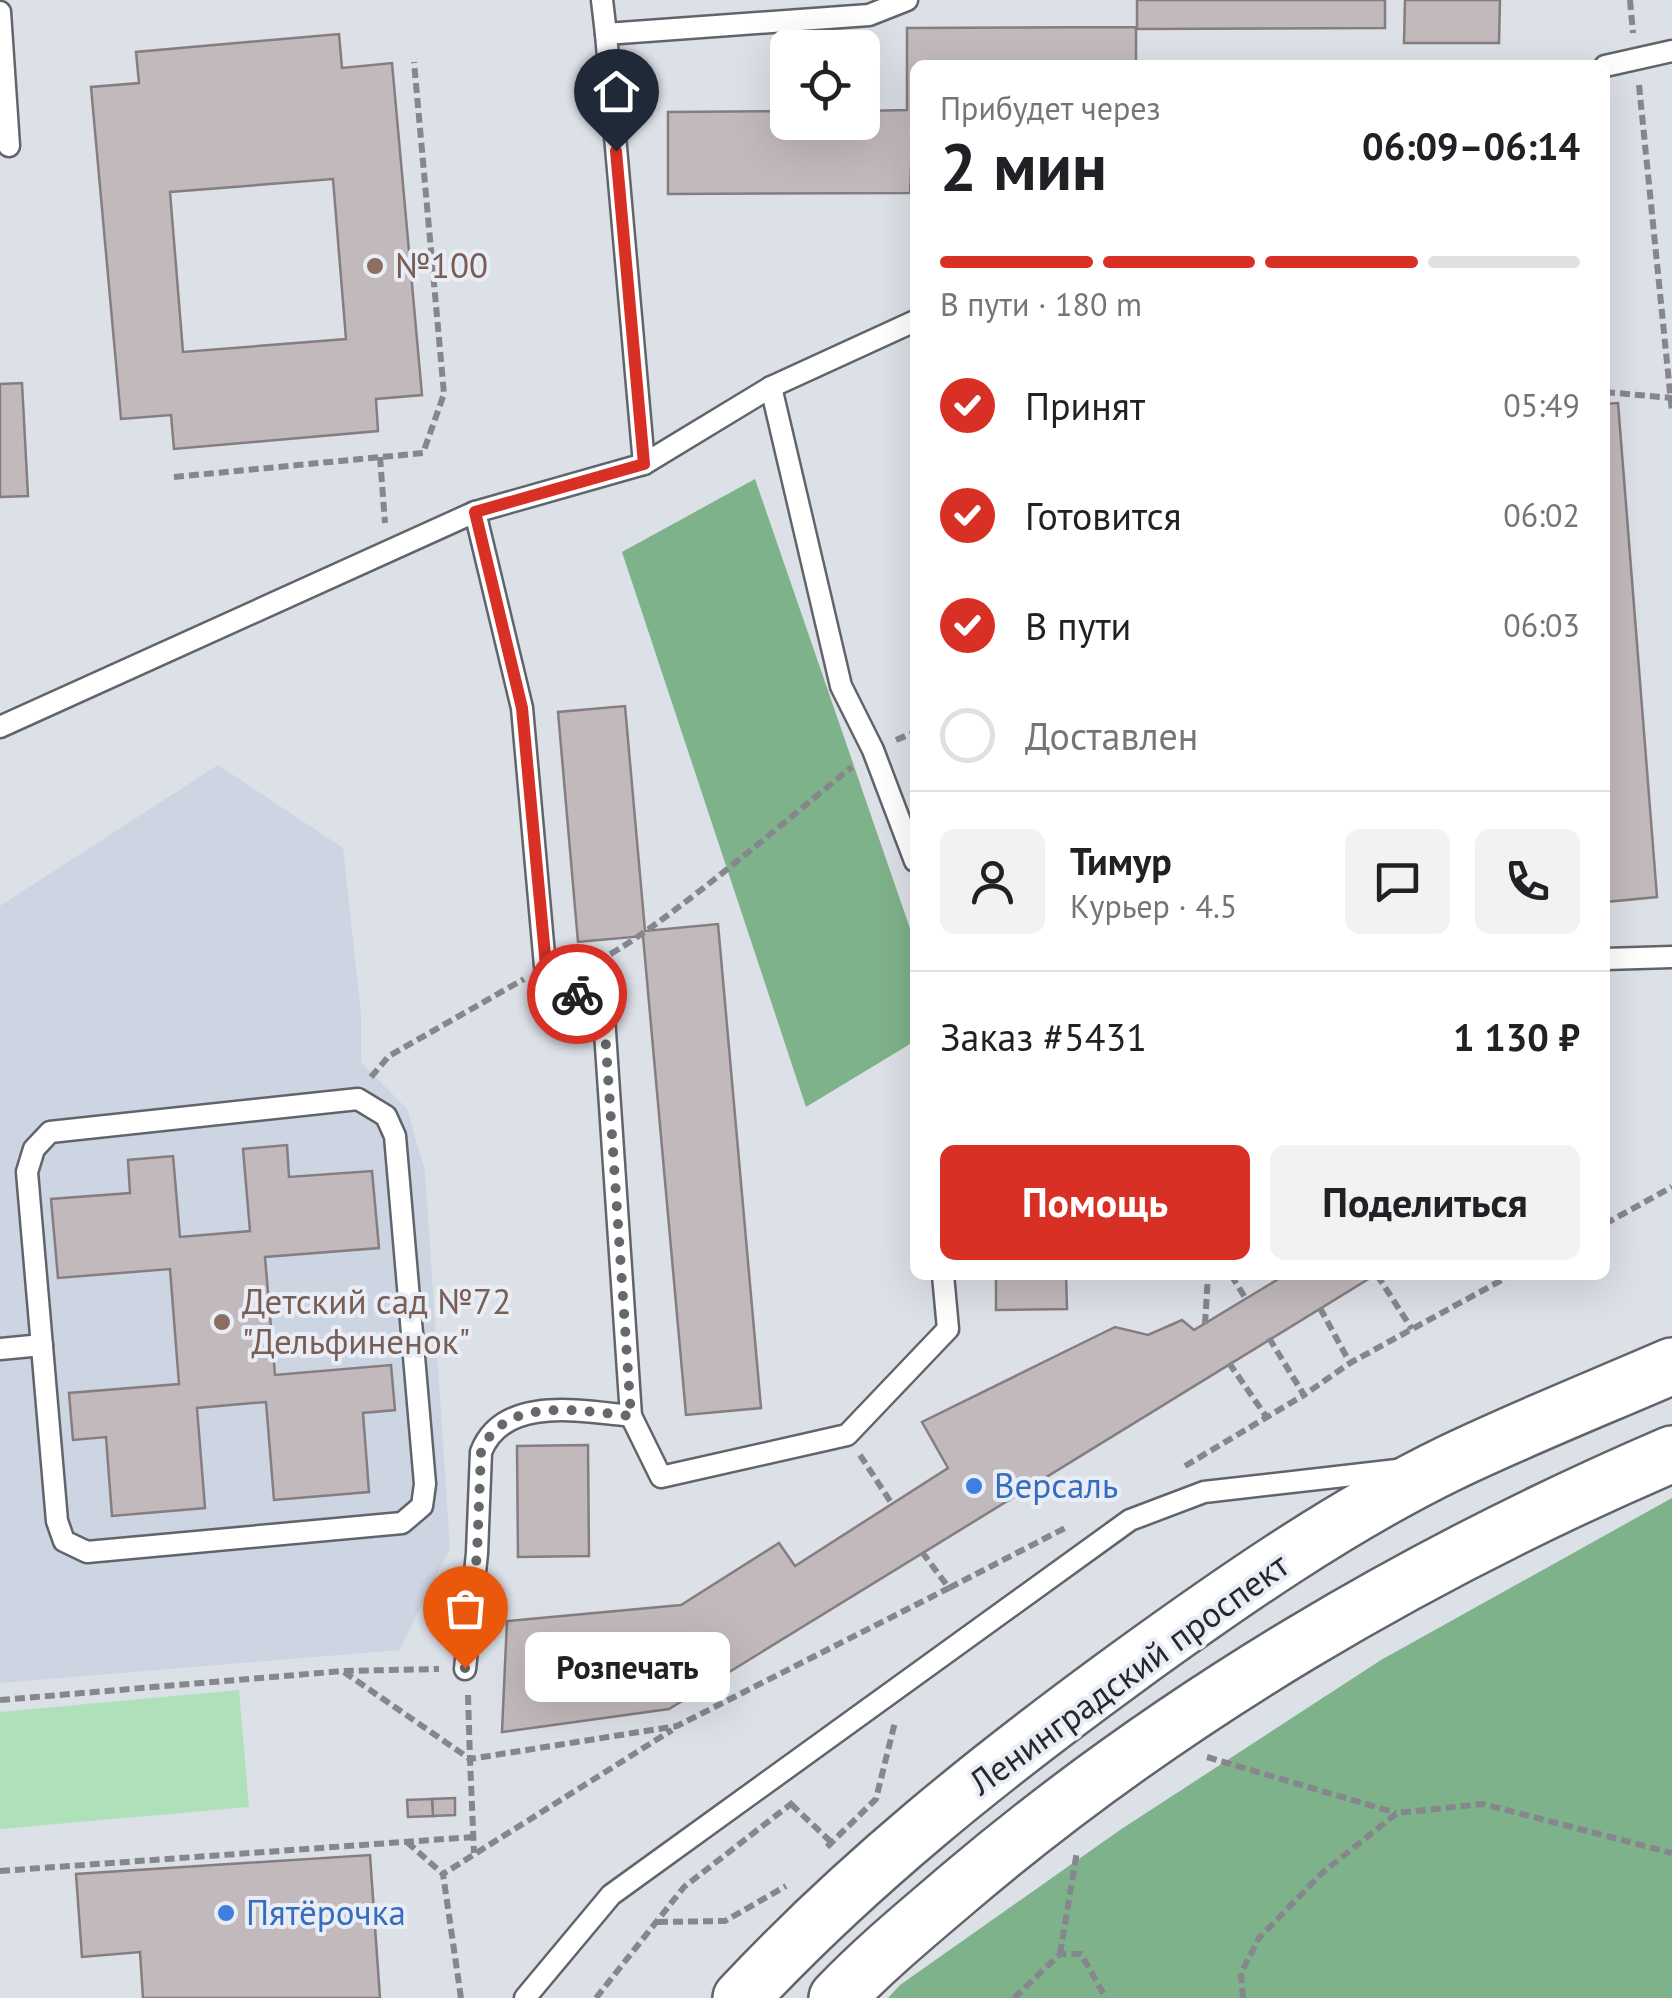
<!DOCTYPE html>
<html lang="ru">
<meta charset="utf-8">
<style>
:root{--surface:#fff;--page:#f2f2f2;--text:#202124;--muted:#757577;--line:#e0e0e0;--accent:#d93025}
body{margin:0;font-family:"PT Sans",sans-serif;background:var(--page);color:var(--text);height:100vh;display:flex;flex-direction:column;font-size:38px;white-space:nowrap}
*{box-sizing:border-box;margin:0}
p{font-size:32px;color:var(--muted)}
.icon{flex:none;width:55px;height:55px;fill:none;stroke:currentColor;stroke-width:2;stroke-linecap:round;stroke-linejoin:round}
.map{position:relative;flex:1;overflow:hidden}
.side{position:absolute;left:910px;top:60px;width:700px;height:1220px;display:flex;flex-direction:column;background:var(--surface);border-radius:15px;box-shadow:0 10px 40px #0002}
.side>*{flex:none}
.controls{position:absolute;left:770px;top:30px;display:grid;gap:20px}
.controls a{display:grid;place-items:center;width:110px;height:110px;border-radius:15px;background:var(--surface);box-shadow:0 10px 40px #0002;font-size:50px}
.pin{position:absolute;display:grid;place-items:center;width:85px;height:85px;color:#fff;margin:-102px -42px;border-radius:50% 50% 50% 0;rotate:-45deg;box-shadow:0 0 10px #0007}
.pin .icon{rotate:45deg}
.courier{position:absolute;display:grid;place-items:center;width:100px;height:100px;margin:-50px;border:8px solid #d93025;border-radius:50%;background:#fff;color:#222;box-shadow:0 2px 12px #0007}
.bubble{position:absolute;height:70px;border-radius:15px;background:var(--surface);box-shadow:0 10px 40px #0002;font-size:32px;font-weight:800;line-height:70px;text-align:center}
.head em{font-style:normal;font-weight:800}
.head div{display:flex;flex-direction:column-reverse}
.head{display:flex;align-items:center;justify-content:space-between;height:170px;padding:0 30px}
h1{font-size:65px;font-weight:800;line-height:75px}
.bar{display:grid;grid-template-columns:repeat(4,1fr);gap:15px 10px;align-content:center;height:120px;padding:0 30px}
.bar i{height:12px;border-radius:8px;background:var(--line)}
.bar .current{background:var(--accent)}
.bar p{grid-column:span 4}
.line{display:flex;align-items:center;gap:25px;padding:0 30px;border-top:2px solid var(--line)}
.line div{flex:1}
.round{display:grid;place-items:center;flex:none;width:105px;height:105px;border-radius:15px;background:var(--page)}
ol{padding:0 30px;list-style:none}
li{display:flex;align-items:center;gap:30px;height:110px}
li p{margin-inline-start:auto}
li .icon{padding:10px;border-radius:50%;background:var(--accent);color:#fff;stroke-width:4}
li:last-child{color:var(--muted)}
li i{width:55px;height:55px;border:5px solid var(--line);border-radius:50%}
.cta{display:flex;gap:20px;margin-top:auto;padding:20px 30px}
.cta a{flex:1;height:115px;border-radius:15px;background:var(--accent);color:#fff;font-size:40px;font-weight:800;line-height:115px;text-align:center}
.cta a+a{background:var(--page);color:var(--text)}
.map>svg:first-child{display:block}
.built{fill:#cdd4e2}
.green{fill:#aee1b9}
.forest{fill:#7eb28a}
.building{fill:#c2b9bc;stroke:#857d80;stroke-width:2.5;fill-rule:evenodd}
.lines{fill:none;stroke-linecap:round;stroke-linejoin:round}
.lane-casing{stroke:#61656b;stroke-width:25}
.secondary-casing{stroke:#61656b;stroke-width:60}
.path{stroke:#85878d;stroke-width:6;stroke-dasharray:10 5;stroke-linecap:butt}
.lane{stroke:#fff;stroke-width:20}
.secondary{stroke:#fff;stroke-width:55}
.done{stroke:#66686d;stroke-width:10;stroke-dasharray:0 18}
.route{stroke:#d93025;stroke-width:12}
.education-dot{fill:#8d6e63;stroke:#e9edf5;stroke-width:4}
.shop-dot{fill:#3f7fe0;stroke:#e9edf5;stroke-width:4}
.labels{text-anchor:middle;stroke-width:8;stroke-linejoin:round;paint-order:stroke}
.education-label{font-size:35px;fill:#785e54;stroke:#e9edf5;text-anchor:start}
.shop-label{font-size:35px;fill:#366cbe;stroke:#e9edf5;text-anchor:start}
.street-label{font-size:35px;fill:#27282b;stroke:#e9edf5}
</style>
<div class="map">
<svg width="1672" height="1998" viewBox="0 0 1672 1998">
<rect width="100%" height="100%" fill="#dce0e7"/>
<path class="built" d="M218,765l125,83 18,166v48l46,47 18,62 25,378 -51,101 -399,33v-777z"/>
<path class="green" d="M239,1690l10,117 -249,22v-117z"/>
<g class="forest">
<path d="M755,479l160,464v98l-109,66 -184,-555z"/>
<path d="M1672,1498v500h-784l12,-13 220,-155 261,-170z"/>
</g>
<g class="building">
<path d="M1137,0h248v28l-249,1v36h-221l-5,128 -242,1v-82l120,-1v11h74v-11l45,-1v-82l230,-1z"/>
<path d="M1405,0h95l-1,43h-95z"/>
<path d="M339,34l3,34 50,-5 30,332 -46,4 2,32 -204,18 -3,-34 -50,4 -30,-332 48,-4 -3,-31zM333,179l13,160 -163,13 -13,-160z"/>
<path d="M22,383l6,113 -28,1v-113z"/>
<path d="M1618,403l39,494 -52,5v-498z"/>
<path d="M625,706l20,225 73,-7 43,484 -75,7 -43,-479 -65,6 -20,-230z"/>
<path d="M287,1145l2,32 83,-6 7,77 -114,9 10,118 116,-10 4,45 -32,3 6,79 -95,8 -8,-98 -69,6 8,100 -93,8 -6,-79 -33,3 -4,-47 110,-9 -9,-115 -112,9 -7,-79 79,-6 -2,-33 45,-4 7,81 70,-6 -7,-82z"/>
<path d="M996,1275h70l1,34 -71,1z"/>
<path d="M1285,1275h90l-706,434 -167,23 5,-111 174,-16 98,-62 16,23 153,-98 -26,-46 193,-95 33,8 34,-15 12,10z"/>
<path d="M588,1445l1,111 -71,1 -1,-111z"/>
<path d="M455,1798v17l-22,1 -1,-17z"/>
<path d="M432,1799l1,17 -25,1 -1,-17z"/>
<path d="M370,1855l10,143h-237l-3,-46 -58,5 -6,-83z"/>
</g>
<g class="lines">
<defs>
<g id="lane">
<path d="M602,0l4,34"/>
<path d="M0,12l9,134"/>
<path d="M1605,66l67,-15"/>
<path d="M915,321l-144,66 -127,77 -169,48 47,196 23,258 59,51 27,399 30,61 186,-42 101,-106 -5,-54"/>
<path d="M771,387l70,299 32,64 42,111"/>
<path d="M644,464l-38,-430 263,-19 38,-15"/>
<path d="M0,727l475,-215"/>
<path d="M1605,959l67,-2"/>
<path d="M358,1099l28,17 9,20 30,348 -3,22 -20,17 -315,29 -23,-11 -7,-20 -30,-349 7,-23 16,-17z"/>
<path d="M0,1349l42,-4"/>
<path d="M465,1669l12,-116 4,-101c22,-57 100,-41 150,-36"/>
<path d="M525,1998l86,-103 519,-375 74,-28 193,-22"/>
</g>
<g id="secondary">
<path d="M741,1998c116,-124 247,-229 384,-329 102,-74 212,-151 325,-206 73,-35 148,-65 222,-97"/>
<path d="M837,1998c38,-40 82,-76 124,-112 211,-179 457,-323 711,-432"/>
</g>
</defs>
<use href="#lane" class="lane-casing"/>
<use href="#secondary" class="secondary-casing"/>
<g class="path">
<path d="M1630,0l3,33"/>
<path d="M1639,85l33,327"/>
<path d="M1605,392l67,6"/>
<path d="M380,457l5,66"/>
<path d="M174,477l249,-24 21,-59 -30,-332"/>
<path d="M896,740l19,-8"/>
<path d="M583,965c40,-2 224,-163 269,-198"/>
<path d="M371,1077l18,-21 135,-77"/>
<path d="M1605,1224l67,-37"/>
<path d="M1231,1275l15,24"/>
<path d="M1377,1275l35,54"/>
<path d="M1320,1308l30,55 161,-88"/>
<path d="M1205,1324l3,-49"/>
<path d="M1269,1338l35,57 46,-32"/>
<path d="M1229,1363l39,56"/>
<path d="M860,1455l32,49"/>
<path d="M1185,1466l119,-71"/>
<path d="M922,1552l27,36 118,-61"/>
<path d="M344,1672l126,87 4,94"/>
<path d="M468,1695l2,64 207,-33 272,-138"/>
<path d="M0,1700l343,-29 96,-2"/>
<path d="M1207,1757l189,56"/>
<path d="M791,1804l40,38"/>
<path d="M407,1842l36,32"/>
<path d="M827,1847l49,-48 19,-77"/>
<path d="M0,1871l473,-34"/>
<path d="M658,1922l67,-1 61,-35"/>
<path d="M1060,1954l17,-103"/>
<path d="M461,1998l-18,-124 229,-144"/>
<path d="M596,1998l88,-111 112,-87"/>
<path d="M1014,1998l46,-44h21l25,44"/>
<path d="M1243,1998l-2,-25 18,-35 63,-65 75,-60 86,-9 189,49"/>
</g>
<use href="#lane" class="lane"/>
<use href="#secondary" class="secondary"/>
</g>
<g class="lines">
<path class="done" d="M465,1668l12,-114 4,-102c22,-57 100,-41 150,-36l-27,-399 -27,-23"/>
<path class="route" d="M577,994l-31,-28 -24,-258 -47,-196 169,-48 -28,-313"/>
</g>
<g class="education-dot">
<circle cx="375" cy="266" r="10"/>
<circle cx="222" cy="1322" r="10"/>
</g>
<g class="shop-dot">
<circle cx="974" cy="1486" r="10"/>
<circle cx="226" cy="1913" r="10"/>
</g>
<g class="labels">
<g class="education-label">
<text x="395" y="278">№100</text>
<text x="242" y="1314">Детский сад №72<tspan x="242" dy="40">"Дельфиненок"</tspan></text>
</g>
<g class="shop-label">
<text x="994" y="1498">Версаль</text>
<text x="246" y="1925">Пятёрочка</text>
</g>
<g class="street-label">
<text transform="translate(1129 1674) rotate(-36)" y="12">Ленинградский проспект</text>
</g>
</g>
</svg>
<div class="controls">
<a><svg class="icon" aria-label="locate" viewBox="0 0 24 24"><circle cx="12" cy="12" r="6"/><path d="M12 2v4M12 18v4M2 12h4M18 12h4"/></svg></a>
</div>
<div class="pin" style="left:465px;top:1668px;background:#ea580c"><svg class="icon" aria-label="bag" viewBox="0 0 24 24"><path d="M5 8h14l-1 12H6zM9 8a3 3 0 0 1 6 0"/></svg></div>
<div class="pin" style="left:616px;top:151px;background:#1f2937"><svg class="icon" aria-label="home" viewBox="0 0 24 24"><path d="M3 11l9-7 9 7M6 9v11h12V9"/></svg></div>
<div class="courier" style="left:577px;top:994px"><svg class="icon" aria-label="bike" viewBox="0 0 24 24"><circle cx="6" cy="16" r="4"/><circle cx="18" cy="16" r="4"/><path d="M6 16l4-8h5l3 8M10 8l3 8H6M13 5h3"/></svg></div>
<div class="bubble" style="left:525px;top:1632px;width:205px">Розпечать</div>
<section class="side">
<div class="head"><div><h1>2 мин</h1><p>Прибудет через</p></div><em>06:09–06:14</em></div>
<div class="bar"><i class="current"></i><i class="current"></i><i class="current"></i><i></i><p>В пути · 180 m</p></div>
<ol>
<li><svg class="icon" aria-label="check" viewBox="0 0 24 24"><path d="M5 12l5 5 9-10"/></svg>Принят<p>05:49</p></li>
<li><svg class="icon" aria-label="check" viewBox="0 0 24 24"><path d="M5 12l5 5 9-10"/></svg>Готовится<p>06:02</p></li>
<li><svg class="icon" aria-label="check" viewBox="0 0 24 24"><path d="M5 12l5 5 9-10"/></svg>В пути<p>06:03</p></li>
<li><i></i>Доставлен</li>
</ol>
<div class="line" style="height:180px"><a class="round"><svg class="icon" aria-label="person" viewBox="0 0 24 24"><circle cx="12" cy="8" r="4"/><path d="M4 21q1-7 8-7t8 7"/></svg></a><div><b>Тимур</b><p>Курьер · 4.5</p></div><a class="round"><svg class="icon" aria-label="chat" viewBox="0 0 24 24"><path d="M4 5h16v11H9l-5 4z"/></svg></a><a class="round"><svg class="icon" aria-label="phone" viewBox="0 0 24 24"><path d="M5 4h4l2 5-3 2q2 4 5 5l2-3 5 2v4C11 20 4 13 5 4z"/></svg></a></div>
<div class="line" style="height:130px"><div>Заказ #5431</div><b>1 130 ₽</b></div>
<div class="cta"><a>Помощь</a><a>Поделиться</a></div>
</section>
</div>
